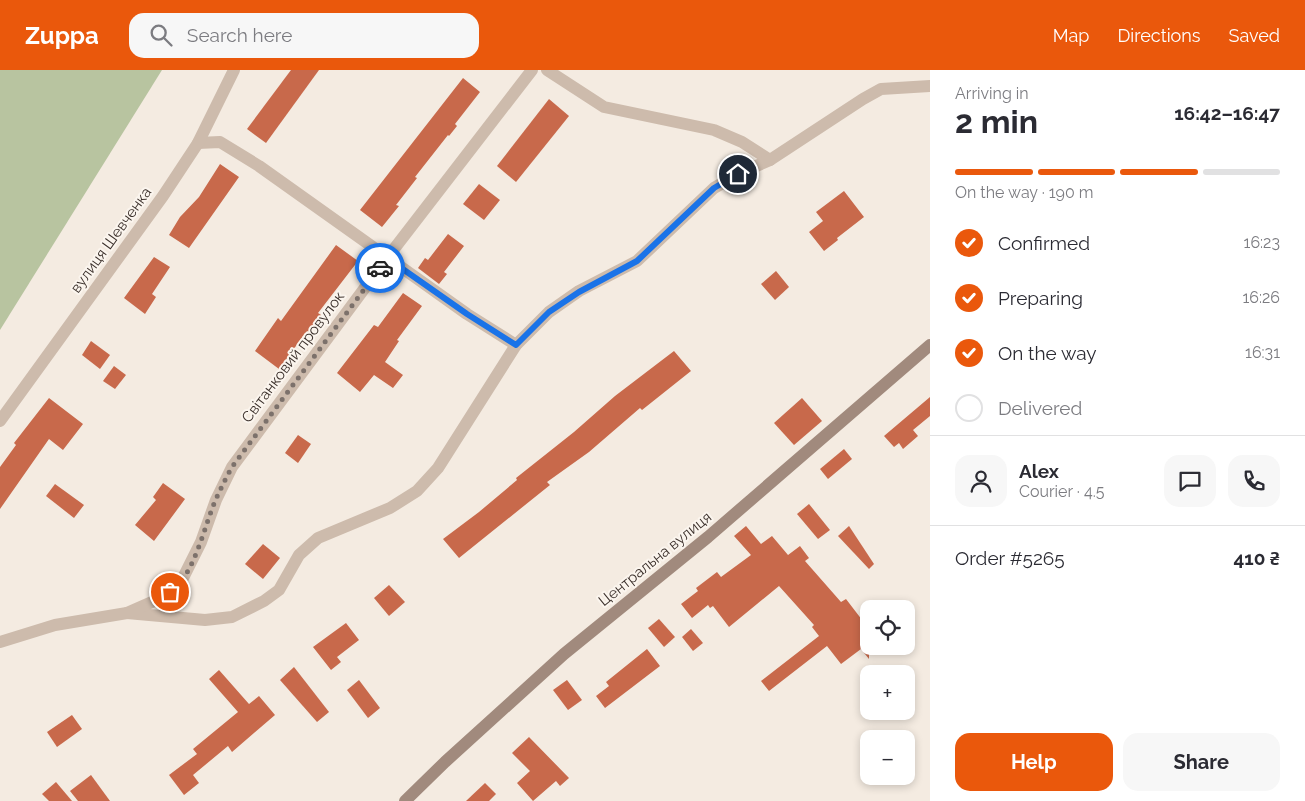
<!DOCTYPE html>
<meta charset="utf-8">
<style>
:root{--surface:#fff;--page:#f7f7f7;--text:#2b2b33;--muted:#7c7c81;--line:#e1e1e2;--accent:#ea580c}
body{margin:0;font-family:Raleway,sans-serif;background:var(--page);color:var(--text);height:100vh;display:flex;flex-direction:column;font-size:19px;white-space:nowrap}
*{box-sizing:border-box;margin:0}
p{font-size:16px;color:var(--muted)}
.icon{flex:none;width:28px;height:28px;fill:none;stroke:currentColor;stroke-width:2;stroke-linecap:round;stroke-linejoin:round}
.map{position:relative;flex:1;overflow:hidden}
.details{display:flex;flex-direction:column;background:var(--surface);width:375px}
.details>*{flex:none}
.fabs{position:absolute;left:860px;top:530px;display:grid;gap:10px}
.fabs a{display:grid;place-items:center;width:55px;height:55px;border-radius:10px;background:var(--surface);box-shadow:0 2px 8px #0003;font-size:25px}
.pin{position:absolute;display:grid;place-items:center;width:42px;height:42px;color:#fff;margin:-21px;border:2px solid #fff;border-radius:50%;box-shadow:0 1px 5px #0007}
.courier{position:absolute;display:grid;place-items:center;width:50px;height:50px;margin:-25px;border:4px solid #1a73e8;border-radius:50%;background:#fff;color:#222;box-shadow:0 1px 6px #0007}
.headline em{font-style:normal;font-weight:700}
.headline div{display:flex;flex-direction:column-reverse}
.headline{display:flex;align-items:center;justify-content:space-between;height:85px;padding:0 25px}
h1{font-size:32px;font-weight:700;line-height:38px}
.bar{display:grid;grid-template-columns:repeat(4,1fr);gap:8px 5px;align-content:center;height:60px;padding:0 25px}
.bar i{height:6px;border-radius:4px;background:var(--line)}
.bar .active{background:var(--accent)}
.bar p{grid-column:span 4}
.line{display:flex;align-items:center;gap:12px;padding:0 25px;border-top:1px solid var(--line)}
.line div{flex:1}
.round{display:grid;place-items:center;flex:none;width:52px;height:52px;border-radius:15px;background:var(--page)}
ol{padding:0 25px;list-style:none}
li{display:flex;align-items:center;gap:15px;height:55px}
li p{margin-inline-start:auto}
li .icon{padding:5px;border-radius:50%;background:var(--accent);color:#fff;stroke-width:4}
li:last-child{color:var(--muted)}
li i{width:28px;height:28px;border:2px solid var(--line);border-radius:50%}
.action{display:flex;gap:10px;margin-top:auto;padding:10px 25px}
.action a{flex:1;height:58px;border-radius:15px;background:var(--accent);color:#fff;font-size:20px;font-weight:700;line-height:58px;text-align:center}
.action a+a{background:var(--page);color:var(--text)}
header{display:flex;align-items:center;gap:30px;box-sizing:border-box;height:70px;padding:0 25px;background:var(--accent);color:#fff}
header strong{font-size:24px}
nav{display:flex;gap:28px;margin-inline-start:auto;font-size:18px}
.search{width:350px;height:45px;background:var(--page);display:flex;align-items:center;gap:12px;box-sizing:border-box;padding:0 18px;border-radius:15px;color:var(--muted);font-size:19px}
main{display:flex;flex:1;min-height:0}
.map>svg:first-child{display:block}
.green{fill:#b8c4a0}
.building{fill:#c8694b}
.lines{fill:none;stroke-linecap:round;stroke-linejoin:round}
.street{stroke:#cdbbac;stroke-width:12}
.secondary{stroke:#a18a7d;stroke-width:12}
.done{stroke:#7c716b;stroke-width:5;stroke-dasharray:0 9}
.route{stroke:#1a73e8;stroke-width:6}
.labels{text-anchor:middle;stroke-width:4;stroke-linejoin:round;paint-order:stroke}
.street-label{font-size:15px;fill:#3b302b;stroke:#fbf5ee}
</style>
<header>
<strong>Zuppa</strong>
<div class="search"><svg class="icon" aria-label="search" viewBox="0 0 24 24"><circle cx="10" cy="10" r="6"/><path d="M15 15l6 6"/></svg>Search here</div>
<nav><a>Map</a><a>Directions</a><a>Saved</a></nav>
</header>
<main>
<div class="map">
<svg width="930" height="731" viewBox="0 0 930 731">
<rect width="100%" height="100%" fill="#f4ebe1"/>
<path class="green" d="M0,0h162l-162,260z"/>
<g class="building">
<path d="M291,0h28l-53,73 -19,-14z"/>
<path d="M463,8l17,14 -25,32 2,2 -8,10 -1,-1 -33,42 2,1 -21,27 3,1 -17,21 -22,-17z"/>
<path d="M549,29l20,17 -53,66 -19,-16z"/>
<path d="M220,94l19,13 -50,71 -20,-13 11,-18 19,-20z"/>
<path d="M479,114l21,16 -16,20 -21,-16z"/>
<path d="M844,121l20,26 -27,21 1,2 -14,11 -15,-19 14,-11 -7,-9z"/>
<path d="M448,164l16,12 -20,26 3,2 -8,10 -21,-16 7,-10 3,2z"/>
<path d="M336,175l22,16 -40,52 3,2 -11,17 -3,-1 -28,38 -24,-18 23,-33 3,3z"/>
<path d="M154,187l16,10 -18,27 4,3 -11,17 -21,-16z"/>
<path d="M776,201l13,16 -14,13 -14,-16z"/>
<path d="M403,223l19,13 -25,34 2,1 -14,21 18,13 -10,13 -19,-13 -14,17 -23,-19 37,-48 4,2z"/>
<path d="M91,271l19,14 -10,14 -18,-14z"/>
<path d="M674,281l17,20 -49,39 -2,-2 -51,44 -42,30 3,3 -91,73 -16,-19 36,-27 38,-32 -1,-2 58,-46 41,-36z"/>
<path d="M114,296l12,9 -11,14 -12,-8z"/>
<path d="M930,327v19l-17,14 5,6 -15,13 -4,-6 -5,4 -10,-11z"/>
<path d="M49,328l34,26 -20,26 -14,-11 -49,70v-42l16,-22 -2,-2z"/>
<path d="M802,328l20,23 -28,24 -20,-22z"/>
<path d="M298,365l13,9 -13,19 -13,-10z"/>
<path d="M844,379l8,10 -24,20 -8,-10z"/>
<path d="M163,413l22,16 -31,42 -19,-16 21,-25 -3,-3z"/>
<path d="M55,414l29,21 -10,13 -28,-22z"/>
<path d="M809,434l21,26 -12,9 -21,-25z"/>
<path d="M746,456l15,18 11,-8 16,19 12,-9 9,12 -4,3 36,41 5,-3 23,30v30l-8,-10 -20,15 -14,-18 -58,45 -8,-10 58,-45 -7,-9 2,-2 -35,-39 -50,41 -16,-21 -3,2 -2,-3 -16,13 -11,-14 17,-13 -2,-3 21,-16 4,5 30,-22 -17,-19z"/>
<path d="M849,456l25,38 -5,5 -31,-33z"/>
<path d="M263,474l17,14 -17,21 -18,-15z"/>
<path d="M389,515l16,17 -16,14 -15,-18z"/>
<path d="M659,549l16,18 -11,10 -16,-19z"/>
<path d="M346,553l13,17 -22,17 4,5 -10,8 -18,-23z"/>
<path d="M691,559l12,14 -10,8 -11,-14z"/>
<path d="M647,579l13,17 -55,42 -9,-12 13,-10 -3,-4z"/>
<path d="M294,597l35,45 -12,10 -37,-42z"/>
<path d="M219,600l30,34 10,-8 16,19 -43,37 -4,-6 -35,29 6,8 -15,12 -15,-20 28,-21 -4,-5 45,-37 -29,-33z"/>
<path d="M359,610l21,28 -12,10 -21,-28z"/>
<path d="M567,610l15,20 -14,10 -15,-20z"/>
<path d="M72,645l10,14 -25,18 -10,-15z"/>
<path d="M529,667l40,41 -9,8 -4,-5 -23,20 -16,-18 13,-12 -18,-18z"/>
<path d="M91,705l19,26h-32l-8,-10z"/>
<path d="M56,712l16,19h-23l-7,-7z"/>
<path d="M485,713l11,11 -7,7h-23z"/>
</g>
<g class="lines">
<g class="street">
<path d="M547,0l57,37 110,23 28,12 28,18"/>
<path d="M198,73l22,-1 39,24 208,148 49,31"/>
<path d="M0,351l163,-225 35,-53 36,-73"/>
<path d="M127,543l78,7 27,-3 32,-16 15,-11 20,-35 19,-17 72,-30 27,-17 21,-23 78,-123 33,-33 30,-21 58,-30 77,-73 24,-14 32,-14 93,-61 18,-10 49,-3"/>
<path d="M0,572l55,-17 72,-12 34,-15 18,-12 22,-44 15,-42 16,-33 155,-209 145,-188"/>
</g>
<path class="secondary" d="M405,731l40,-39 119,-108 144,-117 222,-192"/>
</g>
<g class="lines">
<path class="done" d="M170,522c25,-17 34,-66 46,-93 5,-11 10,-21 16,-32l148,-199"/>
<path class="route" d="M380,198l7,-10 80,56 49,31 33,-33 30,-20 58,-31 77,-73 24,-14"/>
</g>
<g class="labels">
<g class="street-label">
<text transform="translate(111 170) rotate(-54)" y="5">вулиця Шевченка</text>
<text transform="translate(293 287) rotate(-53)" y="5">Світанковий провулок</text>
<text transform="translate(655 489) rotate(-39)" y="5">Центральна вулиця</text>
</g>
</g>
</svg>
<div class="fabs">
<a><svg class="icon" aria-label="locate" viewBox="0 0 24 24"><circle cx="12" cy="12" r="6"/><path d="M12 2v4M12 18v4M2 12h4M18 12h4"/></svg></a>
<a>+</a>
<a>−</a>
</div>
<div class="pin" style="left:170px;top:522px;background:#ea580c"><svg class="icon" aria-label="bag" viewBox="0 0 24 24"><path d="M5 8h14l-1 12H6zM9 8a3 3 0 0 1 6 0"/></svg></div>
<div class="pin" style="left:738px;top:104px;background:#1f2937"><svg class="icon" aria-label="home" viewBox="0 0 24 24"><path d="M3 11l9-7 9 7M6 9v11h12V9"/></svg></div>
<div class="courier" style="left:380px;top:198px"><svg class="icon" aria-label="car" viewBox="0 0 24 24"><path d="M5 17H2v-5l4-1 3-4h7l3 4 3 1v5h-3M9 17h6M6 11h13"/><circle cx="7" cy="17" r="2"/><circle cx="17" cy="17" r="2"/></svg></div>
</div>
<section class="details">
<div class="headline"><div><h1>2 min</h1><p>Arriving in</p></div><em>16:42–16:47</em></div>
<div class="bar"><i class="active"></i><i class="active"></i><i class="active"></i><i></i><p>On the way · 190 m</p></div>
<ol>
<li><svg class="icon" aria-label="check" viewBox="0 0 24 24"><path d="M5 12l5 5 9-10"/></svg>Confirmed<p>16:23</p></li>
<li><svg class="icon" aria-label="check" viewBox="0 0 24 24"><path d="M5 12l5 5 9-10"/></svg>Preparing<p>16:26</p></li>
<li><svg class="icon" aria-label="check" viewBox="0 0 24 24"><path d="M5 12l5 5 9-10"/></svg>On the way<p>16:31</p></li>
<li><i></i>Delivered</li>
</ol>
<div class="line" style="height:90px"><a class="round"><svg class="icon" aria-label="person" viewBox="0 0 24 24"><circle cx="12" cy="8" r="4"/><path d="M4 21q1-7 8-7t8 7"/></svg></a><div><b>Alex</b><p>Courier · 4.5</p></div><a class="round"><svg class="icon" aria-label="chat" viewBox="0 0 24 24"><path d="M4 5h16v11H9l-5 4z"/></svg></a><a class="round"><svg class="icon" aria-label="phone" viewBox="0 0 24 24"><path d="M5 4h4l2 5-3 2q2 4 5 5l2-3 5 2v4C11 20 4 13 5 4z"/></svg></a></div>
<div class="line" style="height:65px"><div>Order #5265</div><b>410 ₴</b></div>
<div class="action"><a>Help</a><a>Share</a></div>
</section>
</main>
